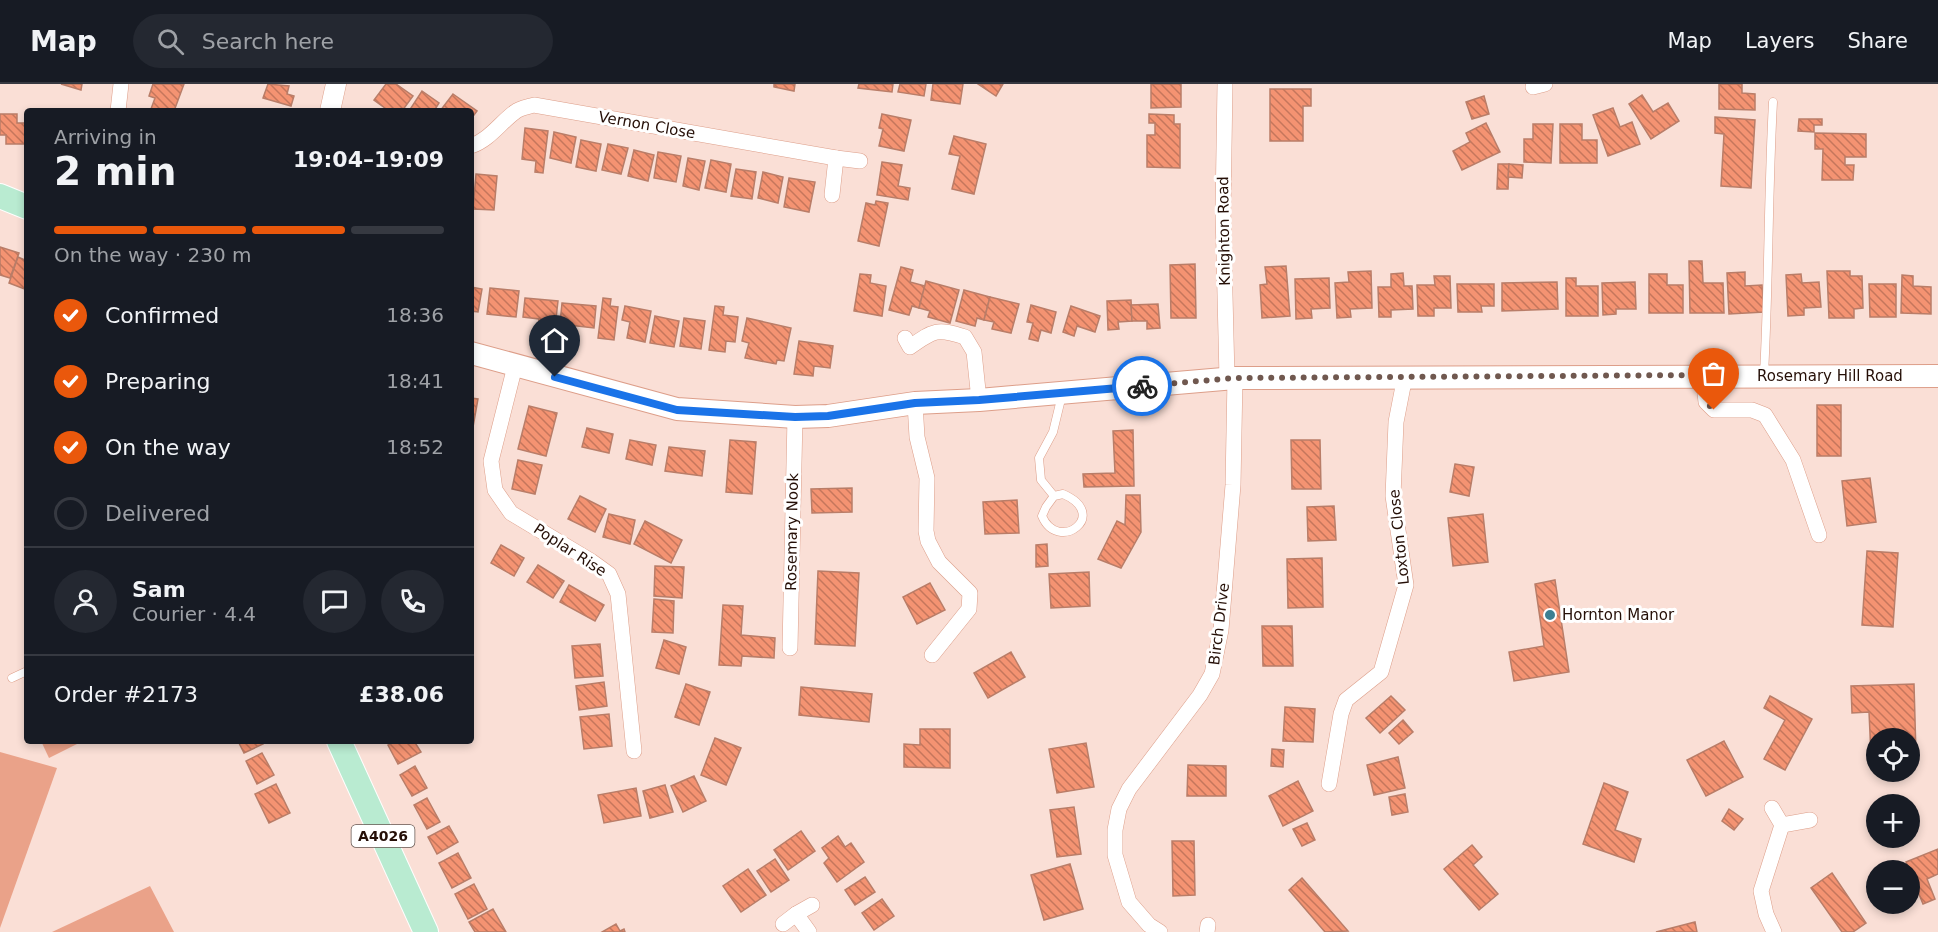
<!DOCTYPE html>
<meta charset="utf-8">
<style>
:root{--surface:#171b24;--page:#242831;--text:#f1f3f6;--muted:#9ea1a6;--line:#363941;--accent:#ea580c}
body{margin:0;font-family:"DejaVu Sans",sans-serif;background:var(--page);color:var(--text);height:100vh;display:flex;flex-direction:column;font-size:22px;white-space:nowrap}
*{box-sizing:border-box;margin:0}
p{font-size:20px;color:var(--muted)}
.icon{flex:none;width:33px;height:33px;fill:none;stroke:currentColor;stroke-width:2;stroke-linecap:round;stroke-linejoin:round}
.map{position:relative;flex:1;overflow:hidden}
.sheet{position:absolute;left:24px;top:24px;width:450px;height:636px;display:flex;flex-direction:column;background:var(--surface);border-radius:6px;box-shadow:0 3px 9px #0003}
.sheet>*{flex:none}
.controls{position:absolute;left:1866px;top:644px;display:grid;gap:12px}
.controls a{display:grid;place-items:center;width:54px;height:54px;border-radius:50%;background:var(--surface);box-shadow:0 3px 9px #0003;font-size:30px}
.pin{position:absolute;display:grid;place-items:center;width:51px;height:51px;color:#fff;margin:-62px -26px;border-radius:50% 50% 50% 0;rotate:-45deg;box-shadow:0 0 6px #0007}
.pin .icon{rotate:45deg}
.courier{position:absolute;display:grid;place-items:center;width:60px;height:60px;margin:-30px;border:4px solid #1a73e8;border-radius:50%;background:#fff;color:#222;box-shadow:0 2px 8px #0007}
.head em{font-style:normal;font-weight:600}
.head div{display:flex;flex-direction:column-reverse}
.head{display:flex;align-items:center;justify-content:space-between;height:102px;padding:0 30px}
h1{font-size:39px;font-weight:600;line-height:45px}
.bar{display:grid;grid-template-columns:repeat(4,1fr);gap:9px 6px;align-content:center;height:72px;padding:0 30px}
.bar i{height:8px;border-radius:4px;background:var(--line)}
.bar .active{background:var(--accent)}
.bar p{grid-column:span 4}
.line{display:flex;align-items:center;gap:15px;padding:0 30px;border-top:2px solid var(--line)}
.line div{flex:1}
.round{display:grid;place-items:center;flex:none;width:63px;height:63px;border-radius:32px;background:var(--page)}
ol{padding:0 30px;list-style:none}
li{display:flex;align-items:center;gap:18px;height:66px}
li p{margin-inline-start:auto}
li .icon{padding:6px;border-radius:50%;background:var(--accent);color:#fff;stroke-width:4}
li:last-child{color:var(--muted)}
li i{width:33px;height:33px;border:3px solid var(--line);border-radius:50%}
header{display:flex;align-items:center;gap:36px;box-sizing:border-box;height:84px;padding:0 30px;background:var(--surface);border-bottom:2px solid var(--line)}
header strong{font-size:28px}
nav{display:flex;gap:33px;margin-inline-start:auto;font-size:21px}
.search{width:420px;height:54px;background:var(--page);display:flex;align-items:center;gap:15px;box-sizing:border-box;padding:0 21px;border-radius:33px;color:var(--muted);font-size:22px}
.map>svg:first-child{display:block}
.grass{fill:#eaa289}
.building{fill:url(#building-back-hatch);stroke:#b97d68;stroke-width:1.5}
.lines{fill:none;stroke-linecap:round;stroke-linejoin:round}
.service-casing{stroke:#dd9e89;stroke-width:9}
.minor-casing{stroke:#dd9e89;stroke-width:16}
.tertiary-casing{stroke:#dd9e89;stroke-width:21}
.secondary-casing{stroke:#dd9e89;stroke-width:24}
.primary-casing{stroke:#fff;stroke-width:26}
.service{stroke:#fff;stroke-width:8}
.minor{stroke:#fff;stroke-width:15}
.tertiary{stroke:#fff;stroke-width:20}
.secondary{stroke:#fff;stroke-width:22}
.primary{stroke:#b9ebd1;stroke-width:24}
.done{stroke:#70584f;stroke-width:6;stroke-dasharray:0 10.8}
.route{stroke:#1a73e8;stroke-width:8}
.poi-dot{fill:#3e7f92;stroke:#fff;stroke-width:2}
.labels{text-anchor:middle;stroke-width:6;stroke-linejoin:round;paint-order:stroke}
.shield{fill:#fff;stroke:#665751;stroke-width:1.5}
.shield-label{font-size:14px;font-weight:bold;fill:#250f07}
.street-label{font-size:15px;fill:#250f07;stroke:#fff}
.poi-label{font-size:15px;fill:#250f07;stroke:#fff;text-anchor:start}
</style>
<header>
<strong>Map</strong>
<div class="search"><svg class="icon" aria-label="search" viewBox="0 0 24 24"><circle cx="10" cy="10" r="6"/><path d="M15 15l6 6"/></svg>Search here</div>
<nav><a>Map</a><a>Layers</a><a>Share</a></nav>
</header>
<div class="map">
<svg width="1938" height="848" viewBox="0 0 1938 848">
<defs>
<pattern id="building-back-hatch" width="6" height="6" patternUnits="userSpaceOnUse" patternTransform="scale(1.5)"><rect width="6" height="6" fill="#f49372"/><path d="M-1 5l2 2M0 0l6 6M5-1l2 2" fill="none" stroke="#c5765c"/></pattern>
</defs>
<rect width="100%" height="100%" fill="#fadfd6"/>
<g class="grass">
<path d="M41,657h42l-34,17z"/>
<path d="M0,668l57,16 -57,160z"/>
<path d="M150,802l24,46h-122z"/>
</g>
<g class="building">
<path d="M61,0h21l-1,6z"/>
<path d="M153,0h31l-10,27h-16l-7,-2 4,-11 -6,-2z"/>
<path d="M268,0l21,2 -2,8 7,2 -3,10 -28,-8z"/>
<path d="M386,0h10l17,12 -11,15h-13l-15,-11z"/>
<path d="M774,0h21l-1,7 -20,-4z"/>
<path d="M859,0h34l-1,8 -34,-4z"/>
<path d="M900,0h26l-2,12 -26,-4z"/>
<path d="M933,0h30l-3,20 -29,-4z"/>
<path d="M978,0h25l-7,12z"/>
<path d="M1151,0h30v23l-30,1z"/>
<path d="M1719,0h23v9l13,1v16l-36,-1z"/>
<path d="M1270,5h41v17h-8v35h-33z"/>
<path d="M422,7l17,12 -5,8h-25z"/>
<path d="M453,10l24,17 -6,8v-8h-31z"/>
<path d="M1642,11l11,17 15,-9 11,18 -28,18 -22,-35z"/>
<path d="M1484,12l5,18 -17,5 -6,-17z"/>
<path d="M1613,24l7,19 12,-5 8,22 -32,12 -15,-41z"/>
<path d="M0,30h17v9h10v21h-21v-9h-6z"/>
<path d="M882,30l29,6 -7,31 -25,-5 4,-17 -4,-1z"/>
<path d="M1149,30l25,1v9h6v44l-33,-1v-32h8v-12h-6z"/>
<path d="M1715,33l40,3 -4,68 -30,-2 3,-52 -9,-1z"/>
<path d="M1799,35h23v6h-8v7l-16,-1z"/>
<path d="M1486,39l14,29 -38,18 -9,-19 17,-9 -4,-9z"/>
<path d="M1533,40h20l-2,39 -27,-1v-23h9z"/>
<path d="M1560,40h22v16h15v23h-37z"/>
<path d="M525,44l23,3 -5,42 -8,-1 1,-11 -14,-2z"/>
<path d="M554,48l22,5 -5,26 -21,-5z"/>
<path d="M1815,49l51,1v23h-21v8h9l-1,15h-31l1,-31h-8z"/>
<path d="M954,52l32,8 -12,50 -22,-5 8,-33 -11,-2z"/>
<path d="M581,56l20,4 -5,27 -20,-4z"/>
<path d="M608,60l20,4 -7,26 -19,-4z"/>
<path d="M634,66l20,5 -6,26 -20,-5z"/>
<path d="M658,68l23,4 -5,26 -22,-4z"/>
<path d="M688,74l17,3 -6,29 -16,-4z"/>
<path d="M711,76l20,4 -5,28 -21,-4z"/>
<path d="M882,78l20,3 -4,21 12,2 -2,12 -31,-5z"/>
<path d="M1498,80h11l-1,25h-11z"/>
<path d="M1509,80l14,1 -1,13 -14,-1z"/>
<path d="M736,85l20,3 -4,27 -21,-3z"/>
<path d="M763,88l20,5 -5,26 -20,-5z"/>
<path d="M476,90l21,2 -3,34 -21,-1z"/>
<path d="M789,94l26,4 -6,30 -25,-5z"/>
<path d="M876,117l12,2 -9,43 -21,-5 8,-38 9,2z"/>
<path d="M0,163l19,6 -9,25 -10,-3z"/>
<path d="M18,173l9,4v29l-18,-7z"/>
<path d="M1689,177h13l1,22h20l1,30h-34z"/>
<path d="M1195,180l1,54h-25l-1,-53z"/>
<path d="M1286,182l4,50 -28,2 -2,-33 7,-1 -2,-17z"/>
<path d="M901,183l12,3 -3,12 15,4 -6,22 -7,-2 -3,9 -20,-5z"/>
<path d="M1371,187l1,37 -22,1 1,8 -14,1 -2,-35 14,-1 -1,-10z"/>
<path d="M1827,187h23v5h12l1,32 -9,1v9h-25z"/>
<path d="M1745,188v14l17,-1 2,27 -35,2 -2,-41z"/>
<path d="M1403,189l1,13h8l1,23 -22,1v7h-12l-1,-30h13v-13z"/>
<path d="M860,190l11,1 -1,8 16,3 -4,30 -28,-5z"/>
<path d="M1649,190h18v11h16v28h-34z"/>
<path d="M1801,190l1,9 17,-1 2,25 -17,1v7l-16,1 -2,-41z"/>
<path d="M1902,191l11,1v10l18,1v27l-30,-1z"/>
<path d="M1434,192h16l1,32h-17v8h-16l-1,-31h18z"/>
<path d="M1329,194l1,30 -19,1 1,9 -16,1 -1,-40z"/>
<path d="M1566,194h10v8h22v30h-32z"/>
<path d="M926,197l33,9 -9,33 -22,-6 2,-6 -11,-3z"/>
<path d="M1557,198l1,27 -56,2v-28z"/>
<path d="M1635,198l1,27h-20v5l-13,1 -1,-32z"/>
<path d="M1457,200h37v22h-13l1,6h-24z"/>
<path d="M1869,200h27v33h-26z"/>
<path d="M471,203l11,2 -4,23 -7,-1z"/>
<path d="M490,204l29,3 -3,26 -29,-3z"/>
<path d="M964,206l26,7 -6,23 -7,-2 -2,8 -19,-5z"/>
<path d="M990,213l29,7 -8,29 -19,-4 2,-7 -10,-2z"/>
<path d="M525,214l33,3 -5,44 -17,-2 3,-24 -16,-2z"/>
<path d="M603,214l8,1 -1,7 8,1 -4,33 -16,-2z"/>
<path d="M1131,216l1,21 -14,1 1,7 -11,1 -1,-29z"/>
<path d="M562,219l34,3 -2,22 -34,-4z"/>
<path d="M1158,220l2,24 -13,1v-8h-15l-1,-16z"/>
<path d="M1031,221l25,7 -5,21 -10,-3 -3,11 -9,-2 4,-16 -6,-1z"/>
<path d="M625,222l26,5 -6,31 -18,-4 3,-16 -8,-2z"/>
<path d="M715,222l9,1 -1,8 15,2 -3,25 -9,-1 -1,11 -16,-2z"/>
<path d="M1071,222l29,10 -5,16 -18,-6 -3,10 -11,-4z"/>
<path d="M655,232l24,5 -5,26 -24,-4z"/>
<path d="M684,234l21,3 -4,28 -21,-3z"/>
<path d="M747,234l44,10 -7,33 -7,-1 -1,4 -31,-6 4,-15 -7,-2z"/>
<path d="M799,257l34,5 -3,22 -16,-2 -1,10 -19,-2z"/>
<path d="M471,314l7,1 -5,28h-2z"/>
<rect x="1817" y="321" width="24" height="51"/>
<path d="M529,322l28,7 -11,43 -28,-7z"/>
<path d="M587,344l26,6 -4,19 -27,-6z"/>
<path d="M1133,346l1,56 -50,1 -1,-13 32,-1 -2,-42z"/>
<path d="M630,356l26,5 -4,20 -26,-6z"/>
<path d="M730,356l26,2 -4,52 -26,-2z"/>
<path d="M1291,356h29l1,49h-29z"/>
<path d="M669,363l36,4 -3,25 -37,-5z"/>
<path d="M518,376l24,5 -7,29 -23,-5z"/>
<path d="M1455,380l19,3 -5,29 -19,-4z"/>
<path d="M1870,394l6,44 -29,4 -5,-45z"/>
<path d="M852,404v24l-40,1 -1,-24z"/>
<path d="M1126,411h14l1,37 -20,36 -23,-9 19,-38 8,4z"/>
<path d="M580,412l26,13 -11,23 -27,-13z"/>
<path d="M1017,416l2,33 -34,1 -2,-32z"/>
<path d="M1334,422l2,34 -28,1 -1,-34z"/>
<path d="M609,430l26,6 -5,24 -27,-7z"/>
<path d="M1483,430l5,48 -35,4 -5,-48z"/>
<path d="M645,437l37,19 -11,23 -37,-19z"/>
<path d="M1047,460l1,22 -12,1v-22z"/>
<path d="M501,461l23,13 -10,18 -23,-13z"/>
<path d="M1867,467l31,2 -5,74 -31,-2z"/>
<path d="M1322,474l1,49 -35,1 -1,-49z"/>
<path d="M538,481l26,16 -11,17 -26,-16z"/>
<path d="M655,482l29,1 -2,31 -28,-2z"/>
<path d="M818,487l41,2 -4,73 -40,-2z"/>
<path d="M1089,488l1,34 -39,2 -2,-34z"/>
<path d="M1555,496l14,92 -55,9 -5,-29 35,-6 -9,-62z"/>
<path d="M930,499l15,27 -28,14 -14,-27z"/>
<path d="M569,501l35,20 -9,16 -35,-19z"/>
<path d="M654,515l20,2 -1,32 -21,-1z"/>
<path d="M723,521l20,1 -2,29 34,3 -1,20 -32,-2 -1,10 -22,-1z"/>
<path d="M1262,542h30l1,40h-30z"/>
<path d="M664,556l22,7 -7,27 -23,-6z"/>
<path d="M600,560l3,32 -28,2 -3,-32z"/>
<path d="M1011,568l14,25 -37,21 -14,-25z"/>
<path d="M604,598l3,24 -28,4 -3,-24z"/>
<path d="M686,600l24,8 -11,33 -24,-8z"/>
<path d="M1914,600l2,70h-6v-16h-34v17h-5l-2,-43 -17,1 -1,-27z"/>
<path d="M801,603l71,7 -3,28 -70,-7z"/>
<path d="M1391,612l14,14 -25,23 -14,-15z"/>
<path d="M1770,612l42,23 -27,51 -21,-11 21,-39 -21,-12z"/>
<path d="M1285,623l30,2 -2,33 -30,-1z"/>
<path d="M609,630l3,32 -28,3 -4,-32z"/>
<path d="M1403,636l10,12 -14,12 -10,-11z"/>
<path d="M920,645h30v39l-46,-1v-23l16,1z"/>
<path d="M715,654l26,10 -15,37 -25,-10z"/>
<path d="M238,657h23l2,3 -19,9z"/>
<path d="M397,657h17l7,11 -23,12 -10,-19z"/>
<path d="M1724,657l19,36 -37,19 -19,-36z"/>
<path d="M1086,659l8,44 -37,6 -8,-44z"/>
<path d="M1272,665l12,1 -1,17 -12,-1z"/>
<path d="M262,669l12,22 -17,9 -11,-23z"/>
<path d="M1398,673l7,31 -31,7 -7,-30z"/>
<path d="M1188,681l38,1v30h-39z"/>
<path d="M415,682l12,22 -15,8 -12,-21z"/>
<path d="M694,692l12,25 -23,11 -12,-26z"/>
<path d="M1298,697l15,30 -30,15 -14,-30z"/>
<path d="M1604,699l24,9 -13,38 26,9 -7,23 -51,-18z"/>
<path d="M276,700l14,29 -21,10 -14,-29z"/>
<path d="M665,701l8,27 -23,6 -7,-27z"/>
<path d="M636,704l5,28 -37,7 -6,-28z"/>
<path d="M1405,710l3,18 -16,3 -3,-18z"/>
<path d="M427,714l13,24 -13,7 -13,-24z"/>
<path d="M1074,723l7,47 -24,3 -7,-47z"/>
<path d="M1729,725l14,10 -9,11 -12,-9z"/>
<path d="M1307,739l8,17 -13,6 -9,-17z"/>
<path d="M449,742l9,16 -21,12 -9,-17z"/>
<path d="M801,747l14,20 -27,19 -14,-20z"/>
<path d="M838,752l7,11 6,-4 13,19 -27,20 -13,-19 5,-5 -7,-10z"/>
<path d="M1172,757h22l1,54 -22,1z"/>
<path d="M1472,761l10,12 -9,8 25,29 -19,16 -35,-41z"/>
<path d="M1938,765v25l-11,5 8,20 -12,5 -17,-42z"/>
<path d="M458,769l13,25 -19,10 -13,-25z"/>
<path d="M775,775l14,21 -18,12 -14,-21z"/>
<path d="M1070,780l13,45 -39,11 -13,-45z"/>
<path d="M748,785l18,26 -25,17 -18,-26z"/>
<path d="M1832,789l34,50 -13,9h-11l-31,-44z"/>
<path d="M865,793l10,15 -20,13 -10,-15z"/>
<path d="M1302,794l46,53 -23,1 -36,-42z"/>
<path d="M474,800l13,25 -19,10 -13,-25z"/>
<path d="M882,815l12,17 -20,14 -12,-17z"/>
<path d="M493,825l13,23h-31l-6,-10z"/>
<path d="M1695,838l2,10h-41z"/>
<path d="M616,840l4,7 4,-2 1,3h-23z"/>
</g>
<g class="lines">
<defs>
<g id="service">
<path d="M1764,290c5,-91 4,-181 9,-272"/>
<path d="M1054,412l9,-2c48,21 -5,60 -21,22l4,-9 8,-11 -13,-16 -2,-22 14,-26 9,-37"/>
<path d="M12,594l15,-7"/>
</g>
<g id="minor">
<path d="M1225,0l-2,128 4,166"/>
<path d="M1533,3l12,-3"/>
<path d="M118,27l3,-27"/>
<path d="M471,62c18,-6 29,-23 44,-34 5,-4 13,-5 19,-7l302,53"/>
<path d="M832,111l4,-37 24,3"/>
<path d="M905,254l5,9c24,-17 27,-19 55,-10l9,15 5,48"/>
<path d="M515,282l-24,95 4,29 16,23 80,48 18,13 9,20 16,157"/>
<path d="M1703,291l3,27 8,8h38l13,5 28,45 26,75"/>
<path d="M915,319l2,34 10,41 -1,53 2,10 11,21 31,31 -1,16 -37,46"/>
<path d="M790,564l5,-231"/>
<path d="M1329,700l12,-70 5,-14 35,-28 25,-87 -13,-89 3,-74 9,-46"/>
<path d="M1772,724l10,17 -21,66 5,23 8,18"/>
<path d="M1782,741l28,-5"/>
<path d="M783,840l13,-10"/>
<path d="M809,848l-13,-18 16,-9"/>
<path d="M1160,848l-11,-7 -20,-23 -14,-47v-25l4,-21 10,-20 71,-94 12,-21 9,-44 12,-145 2,-107"/>
<path d="M1207,848l1,-7"/>
</g>
<path id="tertiary" d="M330,27l6,-27"/>
<path id="secondary" d="M471,269l206,56 118,8 33,-1 87,-13 64,-3 256,-22 703,-2"/>
<g id="primary">
<path d="M0,112l27,11"/>
<path d="M339,657l87,191"/>
</g>
</defs>
<use href="#service" class="service-casing"/>
<use href="#minor" class="minor-casing"/>
<use href="#tertiary" class="tertiary-casing"/>
<use href="#secondary" class="secondary-casing"/>
<use href="#primary" class="primary-casing"/>
<use href="#service" class="service"/>
<use href="#minor" class="minor"/>
<use href="#tertiary" class="tertiary"/>
<use href="#secondary" class="secondary"/>
<use href="#primary" class="primary"/>
</g>
<g class="lines">
<path class="done" d="M1142,302l93,-8 468,-3 3,27 8,8"/>
<path class="route" d="M555,293l122,33 118,7 33,-1 87,-13 64,-3 163,-14"/>
</g>
<circle class="poi-dot" cx="1550" cy="531" r="6"/>
<g class="labels">
<rect class="shield" x="351.5" y="741" width="63" height="22" rx="4.5"/>
<g class="shield-label">
<text x="383" y="757">A4026</text>
</g>
<g class="street-label">
<text transform="translate(647 41) rotate(10)" y="5">Vernon Close</text>
<text transform="translate(1224 147) rotate(-91)" y="5">Knighton Road</text>
<text x="1830" y="297">Rosemary Hill Road</text>
<text transform="translate(792 448) rotate(-89)" y="5">Rosemary Nook</text>
<text transform="translate(1399 453) rotate(-96)" y="5">Loxton Close</text>
<text transform="translate(570 466) rotate(33)" y="5">Poplar Rise</text>
<text transform="translate(1219 540) rotate(-83)" y="5">Birch Drive</text>
</g>
<g class="poi-label">
<text x="1562" y="536">Hornton Manor</text>
</g>
</g>
</svg>
<div class="controls">
<a><svg class="icon" aria-label="locate" viewBox="0 0 24 24"><circle cx="12" cy="12" r="6"/><path d="M12 2v4M12 18v4M2 12h4M18 12h4"/></svg></a>
<a>+</a>
<a>−</a>
</div>
<div class="pin" style="left:1714px;top:326px;background:#ea580c"><svg class="icon" aria-label="bag" viewBox="0 0 24 24"><path d="M5 8h14l-1 12H6zM9 8a3 3 0 0 1 6 0"/></svg></div>
<div class="pin" style="left:555px;top:293px;background:#1f2937"><svg class="icon" aria-label="home" viewBox="0 0 24 24"><path d="M3 11l9-7 9 7M6 9v11h12V9"/></svg></div>
<div class="courier" style="left:1142px;top:302px"><svg class="icon" aria-label="bike" viewBox="0 0 24 24"><circle cx="6" cy="16" r="4"/><circle cx="18" cy="16" r="4"/><path d="M6 16l4-8h5l3 8M10 8l3 8H6M13 5h3"/></svg></div>
<section class="sheet">
<div class="head"><div><h1>2 min</h1><p>Arriving in</p></div><em>19:04–19:09</em></div>
<div class="bar"><i class="active"></i><i class="active"></i><i class="active"></i><i></i><p>On the way · 230 m</p></div>
<ol>
<li><svg class="icon" aria-label="check" viewBox="0 0 24 24"><path d="M5 12l5 5 9-10"/></svg>Confirmed<p>18:36</p></li>
<li><svg class="icon" aria-label="check" viewBox="0 0 24 24"><path d="M5 12l5 5 9-10"/></svg>Preparing<p>18:41</p></li>
<li><svg class="icon" aria-label="check" viewBox="0 0 24 24"><path d="M5 12l5 5 9-10"/></svg>On the way<p>18:52</p></li>
<li><i></i>Delivered</li>
</ol>
<div class="line" style="height:108px"><a class="round"><svg class="icon" aria-label="person" viewBox="0 0 24 24"><circle cx="12" cy="8" r="4"/><path d="M4 21q1-7 8-7t8 7"/></svg></a><div><b>Sam</b><p>Courier · 4.4</p></div><a class="round"><svg class="icon" aria-label="chat" viewBox="0 0 24 24"><path d="M4 5h16v11H9l-5 4z"/></svg></a><a class="round"><svg class="icon" aria-label="phone" viewBox="0 0 24 24"><path d="M5 4h4l2 5-3 2q2 4 5 5l2-3 5 2v4C11 20 4 13 5 4z"/></svg></a></div>
<div class="line" style="height:78px"><div>Order #2173</div><b>£38.06</b></div>
</section>
</div>
